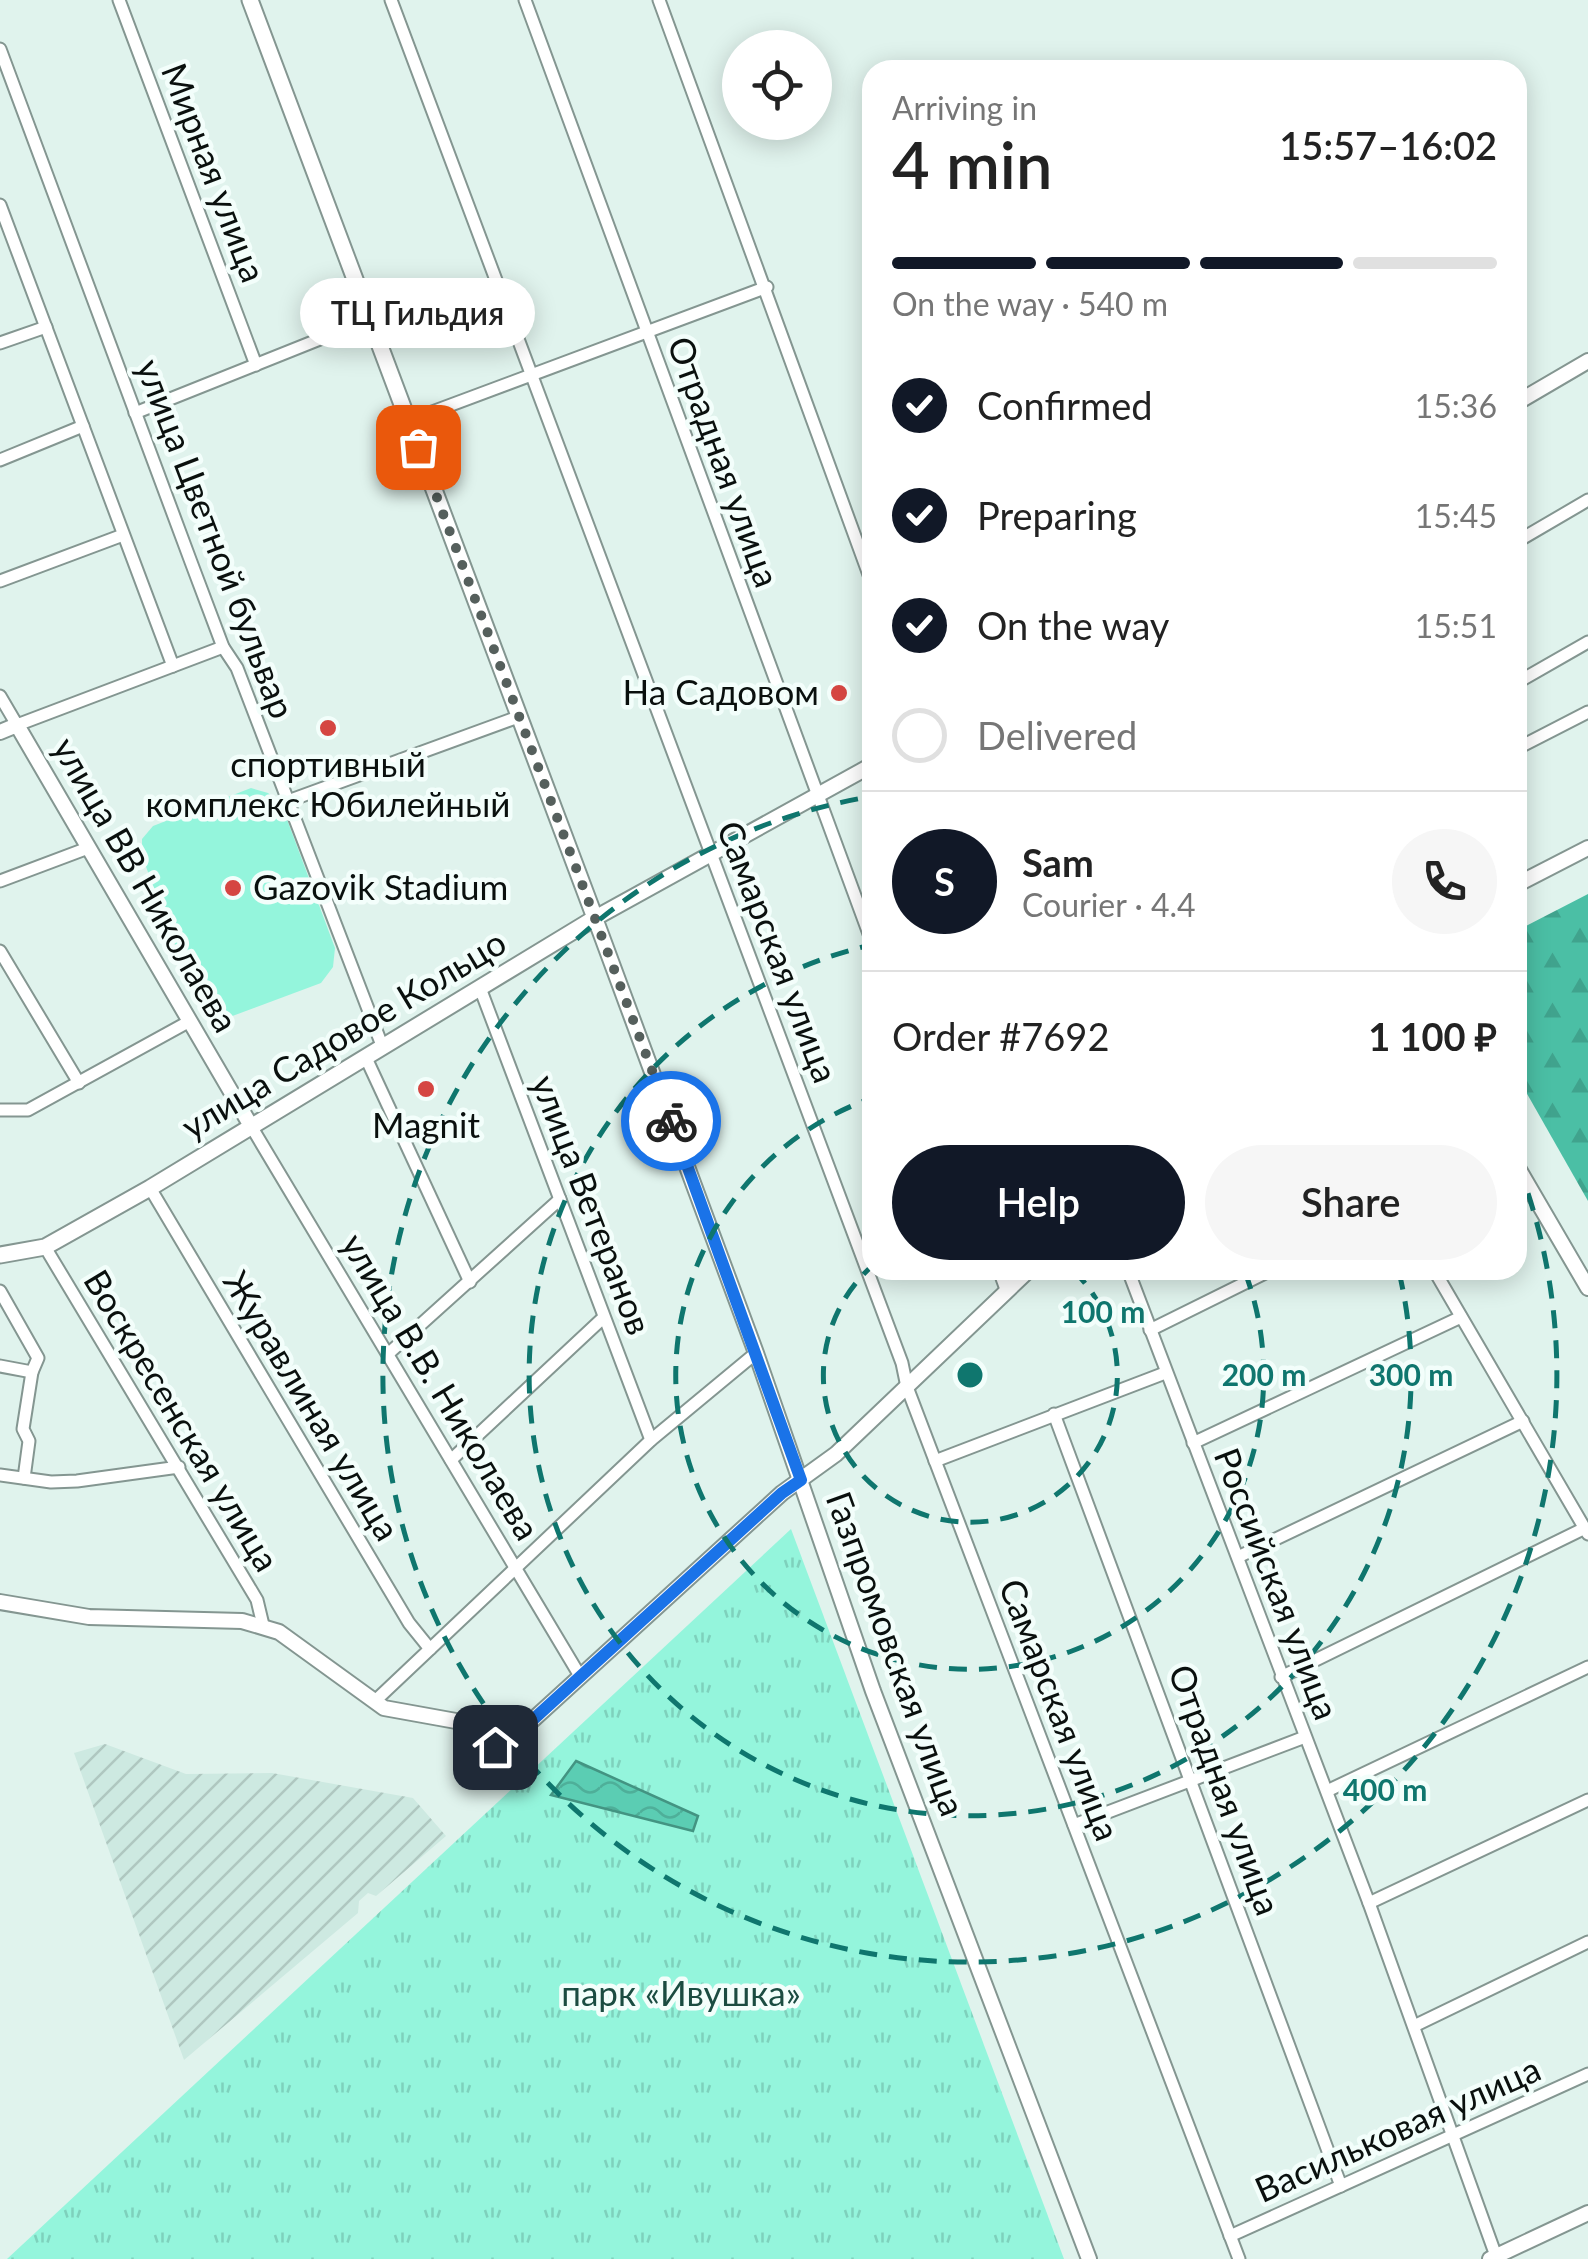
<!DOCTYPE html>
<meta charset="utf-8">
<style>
:root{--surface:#fff;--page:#f6f6f6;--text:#222;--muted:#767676;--line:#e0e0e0;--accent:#111827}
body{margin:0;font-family:Lato,sans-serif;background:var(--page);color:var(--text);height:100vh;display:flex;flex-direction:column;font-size:38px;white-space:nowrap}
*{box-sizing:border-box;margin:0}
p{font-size:32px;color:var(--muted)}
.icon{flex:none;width:55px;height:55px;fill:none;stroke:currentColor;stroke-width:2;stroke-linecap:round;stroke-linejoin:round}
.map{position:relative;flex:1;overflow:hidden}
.panel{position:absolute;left:862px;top:60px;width:665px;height:1220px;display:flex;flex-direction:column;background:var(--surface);border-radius:30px;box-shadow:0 5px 25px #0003}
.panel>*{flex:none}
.buttons{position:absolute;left:722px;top:30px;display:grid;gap:20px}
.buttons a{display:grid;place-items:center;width:110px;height:110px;border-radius:50%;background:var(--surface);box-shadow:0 5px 25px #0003;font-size:50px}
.pin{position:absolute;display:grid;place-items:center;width:85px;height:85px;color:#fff;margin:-42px;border-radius:20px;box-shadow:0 5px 15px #0006}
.courier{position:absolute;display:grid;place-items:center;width:100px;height:100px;margin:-50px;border:8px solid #1a73e8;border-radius:50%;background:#fff;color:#222;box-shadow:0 2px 12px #0007}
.bubble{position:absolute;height:70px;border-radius:35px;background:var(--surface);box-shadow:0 5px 25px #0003;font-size:32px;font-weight:600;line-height:70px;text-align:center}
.overview em{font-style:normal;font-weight:600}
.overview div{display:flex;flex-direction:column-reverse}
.overview{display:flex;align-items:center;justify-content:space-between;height:170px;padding:0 30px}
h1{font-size:65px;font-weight:600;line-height:75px}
.bar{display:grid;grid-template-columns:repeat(4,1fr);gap:15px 10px;align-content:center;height:120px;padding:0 30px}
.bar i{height:12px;border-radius:8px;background:var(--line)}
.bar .selected{background:var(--accent)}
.bar p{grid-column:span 4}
.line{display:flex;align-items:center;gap:25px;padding:0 30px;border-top:2px solid var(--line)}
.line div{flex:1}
.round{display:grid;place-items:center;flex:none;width:105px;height:105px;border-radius:52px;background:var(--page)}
ol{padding:0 30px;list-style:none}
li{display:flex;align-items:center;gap:30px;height:110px}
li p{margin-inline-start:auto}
li .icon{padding:10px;border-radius:50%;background:var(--accent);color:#fff;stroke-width:4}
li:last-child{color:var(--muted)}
li i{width:55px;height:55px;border:5px solid var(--line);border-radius:50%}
.button{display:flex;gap:20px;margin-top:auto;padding:20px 30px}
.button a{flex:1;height:115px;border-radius:60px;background:var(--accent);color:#fff;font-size:40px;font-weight:600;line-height:115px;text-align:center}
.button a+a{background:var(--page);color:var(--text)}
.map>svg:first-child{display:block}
.industrial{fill:url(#industrial-furrows)}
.forest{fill:url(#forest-firs)}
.park{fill:url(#park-tufts)}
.pitch{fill:#94f5dc}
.water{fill:url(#water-waves);stroke:#439482;stroke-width:2.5}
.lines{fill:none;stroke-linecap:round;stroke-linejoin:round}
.minor-casing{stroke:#849691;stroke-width:15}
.tertiary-casing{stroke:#849691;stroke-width:18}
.secondary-casing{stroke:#849691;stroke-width:19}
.minor{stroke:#fff;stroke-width:11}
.tertiary{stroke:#fff;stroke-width:14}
.secondary{stroke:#fff;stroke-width:15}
.done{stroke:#555f5c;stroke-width:10;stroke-dasharray:0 18}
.route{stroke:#1a73e8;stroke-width:12}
.ring{fill:none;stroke:#0f766e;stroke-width:5;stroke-dasharray:18 12}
.poi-dot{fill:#d54642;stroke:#f3fefb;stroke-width:4}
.labels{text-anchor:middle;stroke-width:9;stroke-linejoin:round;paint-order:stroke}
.street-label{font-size:35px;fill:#0a100e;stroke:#f3fefb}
.poi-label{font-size:35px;fill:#0a100e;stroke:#f3fefb}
.park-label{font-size:35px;fill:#1b4c41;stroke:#f3fefb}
.centre{fill:#0f766e;stroke:#f3fefb;stroke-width:5}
.ring-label{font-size:30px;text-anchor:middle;font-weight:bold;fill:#0f766e;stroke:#f3fefb;stroke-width:9;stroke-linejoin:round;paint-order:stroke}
</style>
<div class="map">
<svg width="1588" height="2259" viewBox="0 0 1588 2259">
<defs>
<pattern id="industrial-furrows" width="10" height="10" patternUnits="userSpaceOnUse" patternTransform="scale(2.5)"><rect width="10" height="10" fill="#cde9e1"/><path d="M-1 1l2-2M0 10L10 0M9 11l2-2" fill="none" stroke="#afc7c0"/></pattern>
<pattern id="forest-firs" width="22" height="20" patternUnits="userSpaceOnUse" patternTransform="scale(2.5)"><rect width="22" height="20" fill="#4bbfa5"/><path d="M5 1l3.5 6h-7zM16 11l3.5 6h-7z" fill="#40a38d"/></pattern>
<pattern id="park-tufts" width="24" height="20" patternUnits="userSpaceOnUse" patternTransform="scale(2.5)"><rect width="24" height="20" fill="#94f5dc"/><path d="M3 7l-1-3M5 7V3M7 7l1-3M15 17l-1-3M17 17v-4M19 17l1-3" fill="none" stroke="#7ed1bc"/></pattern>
<pattern id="water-waves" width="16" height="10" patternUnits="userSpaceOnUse" patternTransform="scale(2.5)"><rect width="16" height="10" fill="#5bcdb3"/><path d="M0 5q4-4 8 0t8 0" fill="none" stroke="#4eaf99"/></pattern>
</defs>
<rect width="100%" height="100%" fill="#e0f3ed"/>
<path class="industrial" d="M105,1744l81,30 86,-1 141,25 33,38 -70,60 -8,-3 -9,8 -1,12 -174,147 -110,-307z"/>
<path class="forest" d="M1588,894v307l-70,-123v-148z"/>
<path class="park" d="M791,1529l273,730h-1057z"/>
<path class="pitch" d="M251,788l17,5 14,13 53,142 -2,19 -12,16 -94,35 -17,-4 -14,-13 -54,-145v-17l11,-13z"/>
<path class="water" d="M576,1761l122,55 -5,15 -142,-36z"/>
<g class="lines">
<defs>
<g id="minor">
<path d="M119,0l137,365"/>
<path d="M391,0l511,1363 5,24 332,872"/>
<path d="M525,0l347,942"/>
<path d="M659,0l213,583"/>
<path d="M0,49l191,513 32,85 14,21 146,380"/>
<path d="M0,205l173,461"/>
<path d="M0,343l46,-16"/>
<path d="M135,413l235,-94"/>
<path d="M408,421l359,-134"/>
<path d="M0,460l83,-34"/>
<path d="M1518,541l70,-41"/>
<path d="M0,581l123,-46"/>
<path d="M1518,682l70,-40"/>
<path d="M0,696l17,29 206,-78"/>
<path d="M1518,748l70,-36"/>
<path d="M288,801l230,-84"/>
<path d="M0,881l88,-33"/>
<path d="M0,951l79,132"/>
<path d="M480,988l171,452"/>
<path d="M366,1058l104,224"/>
<path d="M0,1110h28l162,-89"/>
<path d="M251,1126l329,550"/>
<path d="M150,1188l259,435 21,26"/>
<path d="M45,1247l212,353 6,25"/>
<path d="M999,1270l8,22"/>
<path d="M1128,1270l241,633 127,353"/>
<path d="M1434,1270l154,264"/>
<path d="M0,1291l38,67 -6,14 -32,-6"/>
<path d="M1150,1330l121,-60"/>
<path d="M388,1354l172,-155"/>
<path d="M1054,1414l287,772"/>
<path d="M1193,1443l268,-126"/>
<path d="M451,1460l152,-142"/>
<path d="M935,1461l230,-88"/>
<path d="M0,1475l51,7 26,-1 102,-14"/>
<path d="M24,1478l5,-37 -6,-12 9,-57"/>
<path d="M1238,1557l285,-136"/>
<path d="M1281,1677l304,-149"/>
<path d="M375,1701l276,-261 105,-87"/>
<path d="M1327,1791l261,-124"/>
<path d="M1074,1825l231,-88"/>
<path d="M1369,1903l219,-103"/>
<path d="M1414,2026l174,-84"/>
<path d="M1230,2236l358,-162"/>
</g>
<g id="tertiary">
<path d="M1518,402l70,-41"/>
<path d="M0,732l17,-7 234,401"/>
<path d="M872,765l-277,153 161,435 117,338 216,568"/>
<path d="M1518,884l70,-36"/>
<path d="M1518,1168l70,120"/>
<path d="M0,1602l89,15 153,4 37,11 105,76 72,13 19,8 20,18 9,-1 278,-253 54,-39 193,-184"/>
<path d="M1490,2259l98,-46"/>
</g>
<path id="secondary" d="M0,1255l45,-8 105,-59 445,-270 -345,-918"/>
</defs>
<use href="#minor" class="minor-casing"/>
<use href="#tertiary" class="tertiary-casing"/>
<use href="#secondary" class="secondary-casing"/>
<use href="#minor" class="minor"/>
<use href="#tertiary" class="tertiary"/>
<use href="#secondary" class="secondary"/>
</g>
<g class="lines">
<path class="done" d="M418,447l253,674"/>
<path class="route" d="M495,1747l9,-1 278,-253 19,-13 -130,-359"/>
</g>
<g class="ring">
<path d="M1073 1270A147 147 0 1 1 872 1266"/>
<path d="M1245 1272A294 294 0 1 1 872 1098"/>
<path d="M1399 1272A441 441 0 1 1 871 945"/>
<path d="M1518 1165A587 587 0 1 1 868 797"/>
</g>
<g class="poi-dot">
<circle cx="839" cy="693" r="10"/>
<circle cx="328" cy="728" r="10"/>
<circle cx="233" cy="888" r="10"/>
<circle cx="426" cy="1089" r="10"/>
</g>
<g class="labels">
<g class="street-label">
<text transform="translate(213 173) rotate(69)" y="12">Мирная улица</text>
<text transform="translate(723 462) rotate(70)" y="12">Отрадная улица</text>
<text transform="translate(215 539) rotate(69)" y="12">улица Цветной бульвар</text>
<text transform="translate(145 885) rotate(60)" y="12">улица ВВ Николаева</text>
<text transform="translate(777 952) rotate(69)" y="12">Самарская улица</text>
<text transform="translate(344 1035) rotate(-31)" y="12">улица Садовое Кольцо</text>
<text transform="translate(591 1205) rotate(69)" y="12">улица Ветеранов</text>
<text transform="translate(440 1387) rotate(59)" y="12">улица В.В. Николаева</text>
<text transform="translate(311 1406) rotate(59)" y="12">Журавлиная улица</text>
<text transform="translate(181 1421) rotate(59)" y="12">Воскресенская улица</text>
<text transform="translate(1276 1584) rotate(69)" y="12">Российская улица</text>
<text transform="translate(895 1654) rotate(70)" y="12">Газпромовская улица</text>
<text transform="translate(1059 1710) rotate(69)" y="12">Самарская улица</text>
<text transform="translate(1224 1790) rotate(70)" y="12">Отрадная улица</text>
<text transform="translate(1398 2130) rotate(-24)" y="12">Васильковая улица</text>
</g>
<g class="poi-label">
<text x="819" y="705" text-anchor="end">На Садовом</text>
<text x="328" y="777">спортивный<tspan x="328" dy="40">комплекс Юбилейный</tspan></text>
<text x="253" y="900" text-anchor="start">Gazovik Stadium</text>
<text x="426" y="1138">Magnit</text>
</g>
<g class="park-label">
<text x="681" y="2006">парк «Ивушка»</text>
</g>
</g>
<circle cx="970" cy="1375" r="15" class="centre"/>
<g class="ring-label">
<text x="1103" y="1323">100 m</text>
<text x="1264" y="1386">200 m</text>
<text x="1411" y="1386">300 m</text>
<text x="1385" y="1801">400 m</text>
</g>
</svg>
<div class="buttons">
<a><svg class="icon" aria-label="locate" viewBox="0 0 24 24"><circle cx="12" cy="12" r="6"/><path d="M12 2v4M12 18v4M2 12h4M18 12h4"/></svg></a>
</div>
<div class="pin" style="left:418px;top:447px;background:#ea580c"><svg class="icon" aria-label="bag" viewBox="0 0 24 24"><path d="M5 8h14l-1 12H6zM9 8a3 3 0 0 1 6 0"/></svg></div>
<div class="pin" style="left:495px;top:1747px;background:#1f2937"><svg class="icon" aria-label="home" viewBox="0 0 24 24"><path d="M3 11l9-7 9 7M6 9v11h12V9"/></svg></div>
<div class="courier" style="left:671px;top:1121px"><svg class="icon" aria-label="bike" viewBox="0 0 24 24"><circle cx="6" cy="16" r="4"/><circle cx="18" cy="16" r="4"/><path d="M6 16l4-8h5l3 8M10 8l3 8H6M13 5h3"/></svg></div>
<div class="bubble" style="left:300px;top:278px;width:235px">ТЦ Гильдия</div>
<section class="panel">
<div class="overview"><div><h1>4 min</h1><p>Arriving in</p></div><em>15:57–16:02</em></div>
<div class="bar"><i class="selected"></i><i class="selected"></i><i class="selected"></i><i></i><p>On the way · 540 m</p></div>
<ol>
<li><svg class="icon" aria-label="check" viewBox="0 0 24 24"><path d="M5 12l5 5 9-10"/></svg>Confirmed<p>15:36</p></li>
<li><svg class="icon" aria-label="check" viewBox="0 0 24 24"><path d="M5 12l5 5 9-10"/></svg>Preparing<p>15:45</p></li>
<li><svg class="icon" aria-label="check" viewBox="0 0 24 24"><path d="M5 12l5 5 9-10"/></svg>On the way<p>15:51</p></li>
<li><i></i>Delivered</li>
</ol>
<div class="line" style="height:180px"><b class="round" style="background:var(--accent);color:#fff">S</b><div><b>Sam</b><p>Courier · 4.4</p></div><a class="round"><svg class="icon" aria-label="phone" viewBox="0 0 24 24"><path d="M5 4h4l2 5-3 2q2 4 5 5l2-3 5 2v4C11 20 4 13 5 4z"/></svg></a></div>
<div class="line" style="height:130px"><div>Order #7692</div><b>1 100 ₽</b></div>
<div class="button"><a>Help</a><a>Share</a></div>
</section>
</div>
